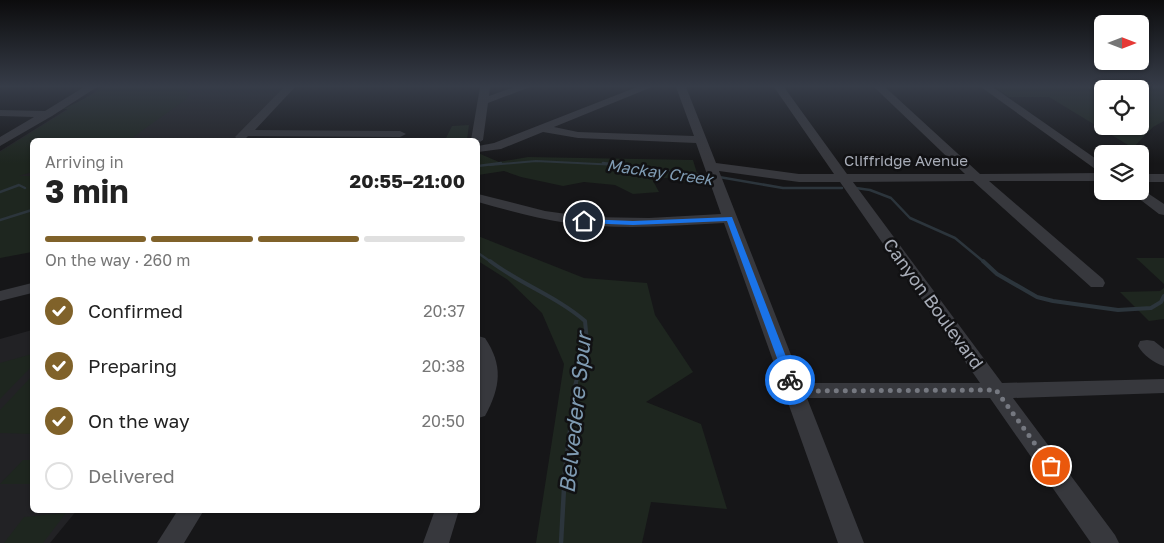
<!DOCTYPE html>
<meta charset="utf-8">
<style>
:root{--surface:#fff;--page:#f2f2f2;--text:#222;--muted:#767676;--line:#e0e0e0;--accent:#80622a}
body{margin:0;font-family:"Golos Text",sans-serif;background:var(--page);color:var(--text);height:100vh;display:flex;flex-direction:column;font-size:19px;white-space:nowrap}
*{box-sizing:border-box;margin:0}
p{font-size:16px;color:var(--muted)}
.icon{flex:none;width:28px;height:28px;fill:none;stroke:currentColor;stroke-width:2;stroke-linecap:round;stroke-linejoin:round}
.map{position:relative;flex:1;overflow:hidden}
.sheet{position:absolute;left:30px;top:138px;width:450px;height:375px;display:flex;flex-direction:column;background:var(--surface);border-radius:8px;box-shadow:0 1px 4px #0004}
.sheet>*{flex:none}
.needle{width:32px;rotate:90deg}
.buttons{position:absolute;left:1094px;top:15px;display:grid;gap:10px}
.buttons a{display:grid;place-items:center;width:55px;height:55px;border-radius:8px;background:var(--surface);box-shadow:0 1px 4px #0004;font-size:25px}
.pin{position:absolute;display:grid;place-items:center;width:42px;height:42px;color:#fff;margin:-21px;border:2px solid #fff;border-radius:50%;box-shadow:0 1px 5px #0007}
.courier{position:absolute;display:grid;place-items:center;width:50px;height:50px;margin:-25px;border:4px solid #1a73e8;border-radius:50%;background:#fff;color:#222;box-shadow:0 1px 6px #0007}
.overview em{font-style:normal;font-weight:700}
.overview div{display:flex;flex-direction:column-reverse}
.overview{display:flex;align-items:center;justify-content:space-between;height:85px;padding:0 15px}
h1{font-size:32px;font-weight:700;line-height:38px}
.bar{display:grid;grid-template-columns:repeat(4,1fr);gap:8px 5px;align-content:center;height:60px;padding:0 15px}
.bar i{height:6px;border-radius:4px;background:var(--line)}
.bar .active{background:var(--accent)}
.bar p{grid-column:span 4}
ol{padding:0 15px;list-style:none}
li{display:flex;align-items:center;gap:15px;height:55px}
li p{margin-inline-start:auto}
li .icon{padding:5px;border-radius:50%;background:var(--accent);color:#fff;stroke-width:4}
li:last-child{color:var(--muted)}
li i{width:28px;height:28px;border:2px solid var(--line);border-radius:50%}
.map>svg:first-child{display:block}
.built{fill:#222225}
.green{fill:#1e261f;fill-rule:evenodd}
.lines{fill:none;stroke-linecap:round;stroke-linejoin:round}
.stream-far3{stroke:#2c353c;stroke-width:2}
.stream-far2{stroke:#2c353c;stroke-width:2.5}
.stream-far1{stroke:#2c353c;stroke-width:4}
.stream{stroke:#2c353c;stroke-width:4.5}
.minor{fill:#37383d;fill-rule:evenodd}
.route{fill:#1a73e8}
.done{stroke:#757880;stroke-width:5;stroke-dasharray:0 9}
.labels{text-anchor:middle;stroke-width:5;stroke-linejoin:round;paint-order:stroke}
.far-street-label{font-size:15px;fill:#a8adb8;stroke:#111113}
.far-water-label{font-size:16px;font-style:italic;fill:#7f9bb3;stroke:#111113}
.street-label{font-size:18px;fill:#a8adb8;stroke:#111113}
.near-water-label{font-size:22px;font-style:italic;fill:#7f9bb3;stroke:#111113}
</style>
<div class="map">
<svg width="1164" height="543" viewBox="0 0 1164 543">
<rect width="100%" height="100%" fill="#161618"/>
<g class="built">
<path d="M103,87h183l-53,53h-201v37l-32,1v-27z"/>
<path d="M32,330v180h45l-27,33h-50v-204z"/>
</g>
<g class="green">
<path d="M104,87h83v6l3,1 -5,6 -56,40h-97v32l-13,4h13v76l-32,6v-106l69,-43h-6l27,-13z"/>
<path d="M995,87h169v34l-11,6 -20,21 -84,-51h-40zM1102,89h38v37h-38z"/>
<path d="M469,125l-2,15h-22l7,-14z"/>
<path d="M478,153l21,9 29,-5 165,3 7,23 -19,-1 -3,-5 -26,2 7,13 -26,2 -18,-9 -31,-3 -21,4 -42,-9 -17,-6 -26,4z"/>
<path d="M478,236l106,42 63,5 8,32 38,57 -47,30 55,22 26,85 -76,-7 -9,41h-106l28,-179 -22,-51 -34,-33 -30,-19z"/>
<path d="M1136,258h28v26z"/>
<path d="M1164,288v31l-15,2 -29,-29 40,-1z"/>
<path d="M32,354v12l-32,33v-36z"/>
<path d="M32,376v58l-32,-1v-23z"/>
<path d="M23,460h9v24h-32z"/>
<path d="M66,513l-23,30h-39l20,-26z"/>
</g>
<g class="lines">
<path class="stream-far3" d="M490,165l46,-4 82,4"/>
<g class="stream-far2">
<path d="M603,163l107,13"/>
<path d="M478,166l23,-3"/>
<path d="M719,177l64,11h59"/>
<path d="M856,188l14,2 21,8 19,20 45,20 29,24"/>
<path d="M0,192l19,-7 6,3"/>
<path d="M0,220l32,-10"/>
<path d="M478,253l13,9"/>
</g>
<g class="stream-far1">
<path d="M490,261c30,23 66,35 95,60l2,20 -12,45"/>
<path d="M983,261l14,13 40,23 16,4 65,9 33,-2 10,-6 3,-6"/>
</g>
<path class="stream" d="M561,543l4,-73 11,-85"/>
<g class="minor">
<path d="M84,87h13l-45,29 -52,30v-9l34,-20 -34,-1v-6l45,1z"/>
<path d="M284,87h11l-40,43 145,1 6,3 -6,3 -152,-1 -3,3h-8l-2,-2 2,-2z"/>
<path d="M480,87h10l-1,9 25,-9h16l-42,16 -5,37 -5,3v-3h-7z"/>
<path d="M637,87h15l-98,40 24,5 116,4 -18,-49h10l30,76 83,11h35l-60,-87h10l63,87h118l-91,-87h11l95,87 122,-1v8h-113l114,98 2,4 -2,4h-12l-118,-106 -120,1 149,201 162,-4v14l-151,5 102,137 4,8h-28l-101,-145h-183l57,145h-26l-114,-320c-52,3 -105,7 -157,0 -30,-4 -60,-13 -89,-21v-8l67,17 43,6 61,1 72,-4 -25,-71 -118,-5 -35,-6 -42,17 -23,3v-6l16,-3zM719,171l80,11h41l140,201h-178z"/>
<path d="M981,87h12l109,76v9l-4,-1z"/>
<rect x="1140" y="174" width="24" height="8"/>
<path d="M1140,188l24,16v11l-5,-1 -30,-23h11z"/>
<path d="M32,283v10l-32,8v-10z"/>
<path d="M478,336l7,2c18,27 16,48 0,78l-7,2z"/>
<path d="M1147,340l7,1 10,8v17c-10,-3 -21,-11 -26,-20l2,-5z"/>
<path d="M178,510h26l-20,33h-27z"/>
<path d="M435,510h24l-10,33h-26z"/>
</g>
</g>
<linearGradient id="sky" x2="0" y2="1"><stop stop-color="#0c0c0d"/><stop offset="0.53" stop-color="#363c48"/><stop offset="1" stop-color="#363c48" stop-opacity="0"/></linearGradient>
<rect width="1164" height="163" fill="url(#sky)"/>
<path class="route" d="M732,217l63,163 -1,3h-7l-2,-3 -58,-159 -94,4 -49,-2 -4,-2 4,-2 49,2z"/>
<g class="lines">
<path class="done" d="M790,380l4,11 202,-1 55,76"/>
</g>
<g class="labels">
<g class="far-street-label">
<text x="906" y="166">Cliffridge Avenue</text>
</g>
<g class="far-water-label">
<text transform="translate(660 172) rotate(8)" y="6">Mackay Creek</text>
</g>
<g class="street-label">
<text transform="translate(933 304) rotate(54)" y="6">Canyon Boulevard</text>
</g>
<g class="near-water-label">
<text transform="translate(575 413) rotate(-84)" y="8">Belvedere Spur</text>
</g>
</g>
</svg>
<div class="buttons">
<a><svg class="needle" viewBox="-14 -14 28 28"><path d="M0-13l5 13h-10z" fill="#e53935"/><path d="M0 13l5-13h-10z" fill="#767676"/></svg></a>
<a><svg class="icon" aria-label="locate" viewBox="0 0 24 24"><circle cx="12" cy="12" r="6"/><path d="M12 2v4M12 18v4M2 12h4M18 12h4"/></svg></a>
<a><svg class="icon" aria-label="layers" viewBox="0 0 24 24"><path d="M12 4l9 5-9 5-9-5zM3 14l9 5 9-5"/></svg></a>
</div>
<div class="pin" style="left:1051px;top:466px;background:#ea580c"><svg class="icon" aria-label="bag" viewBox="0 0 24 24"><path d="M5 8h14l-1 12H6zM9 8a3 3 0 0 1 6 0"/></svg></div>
<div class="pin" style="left:584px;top:221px;background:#1f2937"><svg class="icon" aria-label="home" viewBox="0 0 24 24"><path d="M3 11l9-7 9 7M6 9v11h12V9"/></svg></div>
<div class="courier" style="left:790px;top:380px"><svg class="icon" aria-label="bike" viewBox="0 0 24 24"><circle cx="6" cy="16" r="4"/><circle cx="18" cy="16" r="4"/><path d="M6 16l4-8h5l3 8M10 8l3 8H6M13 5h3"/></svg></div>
<section class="sheet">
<div class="overview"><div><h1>3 min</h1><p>Arriving in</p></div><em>20:55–21:00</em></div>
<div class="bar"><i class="active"></i><i class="active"></i><i class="active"></i><i></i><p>On the way · 260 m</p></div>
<ol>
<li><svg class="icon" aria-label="check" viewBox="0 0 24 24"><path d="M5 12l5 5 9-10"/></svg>Confirmed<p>20:37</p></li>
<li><svg class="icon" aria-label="check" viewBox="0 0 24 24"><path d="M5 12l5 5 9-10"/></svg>Preparing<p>20:38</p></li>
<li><svg class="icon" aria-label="check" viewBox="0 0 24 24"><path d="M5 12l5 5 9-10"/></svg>On the way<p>20:50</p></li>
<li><i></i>Delivered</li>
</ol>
</section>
</div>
